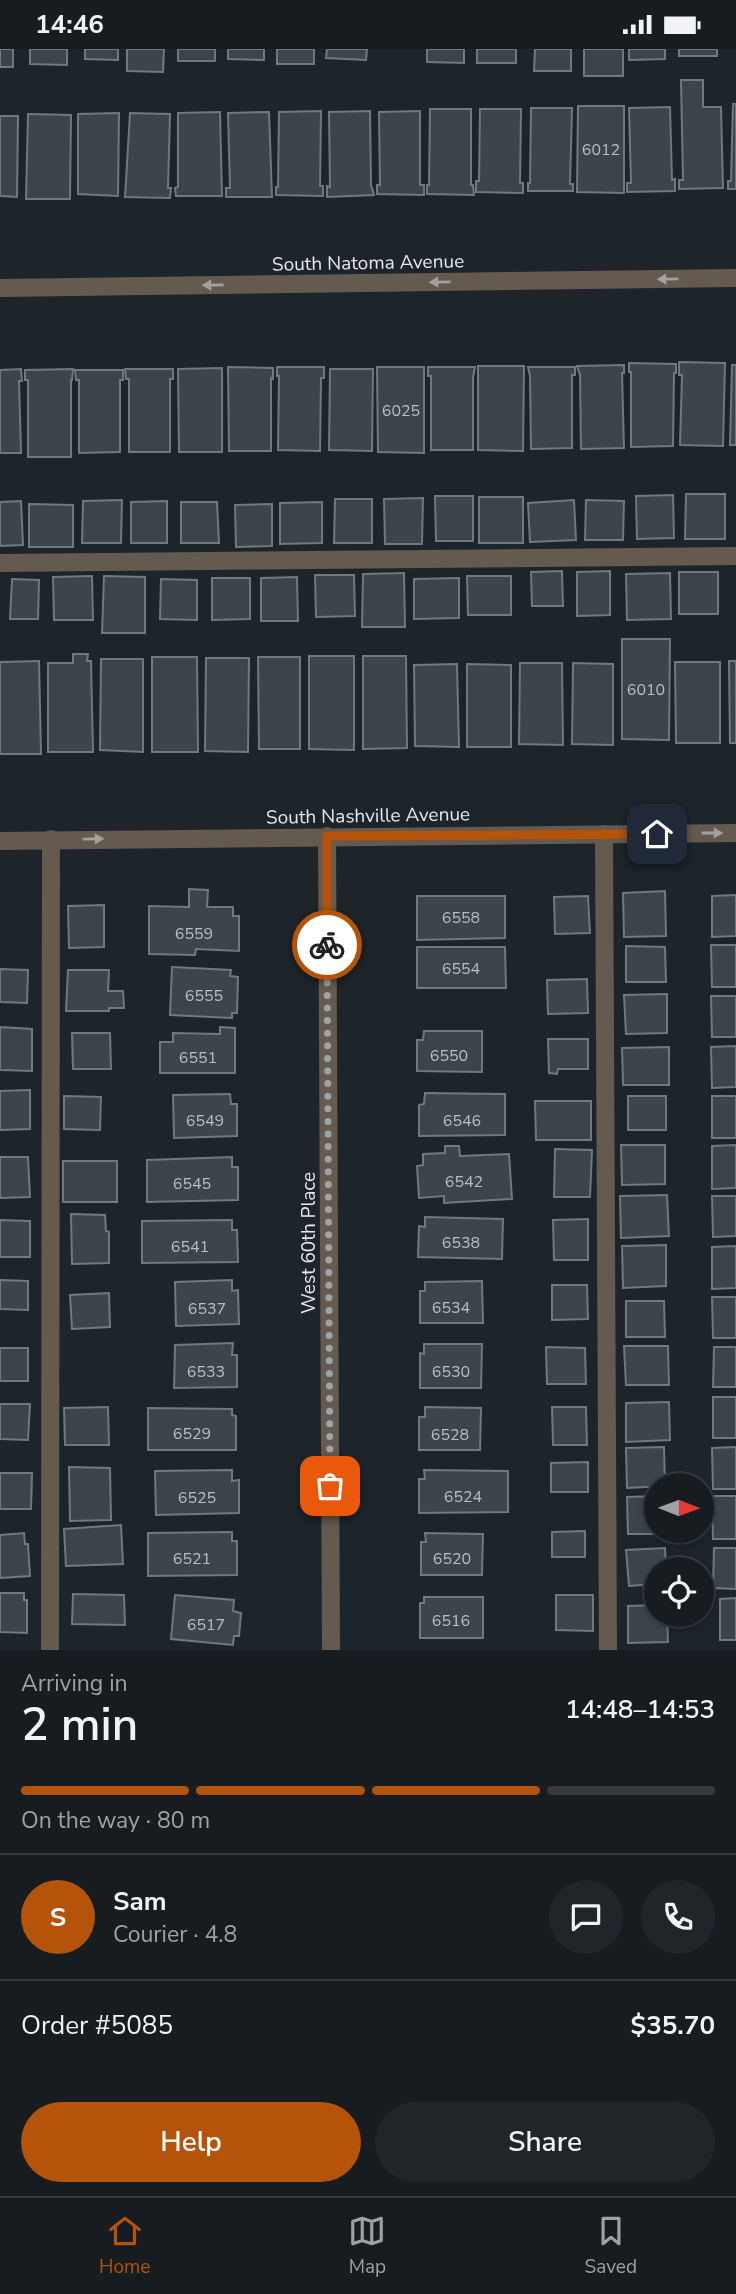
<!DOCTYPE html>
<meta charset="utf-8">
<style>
:root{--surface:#161c20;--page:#1f2529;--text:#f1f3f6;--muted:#9ea1a5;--line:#353a3e;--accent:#b45309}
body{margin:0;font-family:"Nunito Sans",sans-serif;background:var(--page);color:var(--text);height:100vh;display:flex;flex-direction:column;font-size:26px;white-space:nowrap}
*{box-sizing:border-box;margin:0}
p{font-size:23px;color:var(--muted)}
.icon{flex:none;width:38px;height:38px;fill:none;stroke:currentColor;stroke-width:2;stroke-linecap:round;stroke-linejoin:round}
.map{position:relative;height:1601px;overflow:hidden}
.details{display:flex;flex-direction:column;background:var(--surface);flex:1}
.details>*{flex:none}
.needle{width:46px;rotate:91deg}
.fabs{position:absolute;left:644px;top:1424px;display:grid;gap:14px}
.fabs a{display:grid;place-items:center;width:70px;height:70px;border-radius:50%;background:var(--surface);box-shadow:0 4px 10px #0003,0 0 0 2px var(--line);font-size:35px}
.pin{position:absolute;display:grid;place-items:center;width:60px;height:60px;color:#fff;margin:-30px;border-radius:14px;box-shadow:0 4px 10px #0006}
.courier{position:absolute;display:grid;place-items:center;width:70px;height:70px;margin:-35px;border:5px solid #b45309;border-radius:50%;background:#fff;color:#222;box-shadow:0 2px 9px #0007}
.headline em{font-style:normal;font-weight:600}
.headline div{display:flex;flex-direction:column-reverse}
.headline{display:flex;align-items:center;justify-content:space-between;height:119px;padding:0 21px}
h1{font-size:46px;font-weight:600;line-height:52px}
.bar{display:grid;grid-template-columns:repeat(4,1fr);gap:10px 7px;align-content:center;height:84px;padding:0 21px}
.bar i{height:9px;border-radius:5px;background:var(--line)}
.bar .selected{background:var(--accent)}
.bar p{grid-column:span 4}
.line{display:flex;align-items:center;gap:18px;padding:0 21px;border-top:2px solid var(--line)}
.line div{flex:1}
.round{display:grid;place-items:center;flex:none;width:74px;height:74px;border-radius:37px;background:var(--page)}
.primary-button{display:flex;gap:14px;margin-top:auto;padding:14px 21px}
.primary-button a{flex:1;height:80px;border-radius:42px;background:var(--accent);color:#fff;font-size:28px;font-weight:600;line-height:80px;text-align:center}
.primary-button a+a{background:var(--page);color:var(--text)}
.status{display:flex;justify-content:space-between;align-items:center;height:49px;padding:0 35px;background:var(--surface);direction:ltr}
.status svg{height:19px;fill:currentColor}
.tab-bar{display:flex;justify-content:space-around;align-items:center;height:98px;border-top:2px solid var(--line);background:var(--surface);font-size:19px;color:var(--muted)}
.tab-bar a{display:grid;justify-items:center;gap:4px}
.tab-bar .selected{color:var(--accent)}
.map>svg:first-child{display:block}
.building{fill:#3c454a;stroke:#70797f;stroke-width:2}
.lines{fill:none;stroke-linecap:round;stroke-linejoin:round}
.lane{stroke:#645a50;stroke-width:18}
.street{stroke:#645a50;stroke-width:18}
.oneway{fill:#a3a19e}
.done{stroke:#9da4a7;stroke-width:7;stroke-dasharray:0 12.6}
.route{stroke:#b45309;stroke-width:9}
.labels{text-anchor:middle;stroke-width:6;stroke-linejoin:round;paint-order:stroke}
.number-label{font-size:16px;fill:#b8bfc3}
.street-label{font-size:19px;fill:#e2e8eb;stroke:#1d252a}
</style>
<div class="status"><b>14:46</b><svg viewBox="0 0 49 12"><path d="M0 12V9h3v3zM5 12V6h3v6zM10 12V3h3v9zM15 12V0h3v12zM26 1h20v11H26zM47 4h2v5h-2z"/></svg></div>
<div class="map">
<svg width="736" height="1601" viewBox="0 0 736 1601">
<rect width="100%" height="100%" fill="#1d252a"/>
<g class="building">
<rect x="0" y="0" width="13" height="18"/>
<path d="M30,0h37v16l-37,-1z"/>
<path d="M85,0h33v11l-33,-1z"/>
<path d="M127,0h37l-1,23 -36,-1z"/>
<rect x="178" y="0" width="37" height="12"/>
<path d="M228,0h36v11l-36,-1z"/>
<rect x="277" y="0" width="37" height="15"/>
<path d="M327,0h40l-1,11 -40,-2z"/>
<path d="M427,0h37v14l-37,-1z"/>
<rect x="477" y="0" width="39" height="14"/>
<path d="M535,0h36v22h-37z"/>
<rect x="584" y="0" width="39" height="27"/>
<path d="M629,0h36v10l-36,1z"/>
<rect x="679" y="0" width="38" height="7"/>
<path d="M681,31h22v27h18l2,81 -44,1v-9h4z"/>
<path d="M733,55h3v85h-8v-8h3z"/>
<path d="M578,57h46v87l-47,-1z"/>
<path d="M670,58l2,73 3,-1v12l-48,1v-9h4l-2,-75z"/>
<path d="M531,59h41l-2,76h3v7h-45v-8h2z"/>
<path d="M430,60h41v76h2l1,10 -47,-1v-9h2z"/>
<path d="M480,60h41l-1,74h3v10l-47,-1v-11h3z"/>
<path d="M321,62l-1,75h3v10l-47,-1v-8h2l1,-75z"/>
<path d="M370,62l1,74 3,10 -47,2v-11l3,1 -1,-75z"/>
<path d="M420,62v74h4v10l-47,-1v-9h3l-1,-73z"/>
<path d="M220,63l2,84h-46l-1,-8 3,-1v-74z"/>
<path d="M269,63l3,85h-46v-9h4l-2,-75z"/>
<path d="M119,64l-1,83 -40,-2v-80z"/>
<path d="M130,64l40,1 -2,74h3l-1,10 -45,-1z"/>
<path d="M28,65l43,1 -1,84h-44z"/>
<path d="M0,67h18l-1,81 -17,-1z"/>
<path d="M679,313l46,1 -2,83 -43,-1 2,-70h-3z"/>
<path d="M629,314l47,1v9h-2l-1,73 -42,1v-75h-2z"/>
<path d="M624,316v8h-2l2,75 -43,1 -1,-74 -3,-9z"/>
<path d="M732,316h4v80h-6z"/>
<path d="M478,317h46l-1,85 -45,-1z"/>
<path d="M228,318l45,1v11l-2,-1v73h-42z"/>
<path d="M277,318h47v11h-3l-1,73 -42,-1 1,-74h-2z"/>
<path d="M377,318h47v86l-46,-1z"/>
<path d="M428,318h47l-2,10v73h-42v-74h-3z"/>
<path d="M528,318h47v8h-3v73l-41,1 -1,-73z"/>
<path d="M222,319v84h-43l-1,-83z"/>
<path d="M21,320l1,12h-3l2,72h-21v-83z"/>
<path d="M73,320l-1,11h-1v77h-43v-77h-3v-10z"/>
<path d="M125,320h48v10h-3v73h-41v-73h-3z"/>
<path d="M330,320h43l-1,82 -43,-1z"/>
<path d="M75,321h48v10h-3v72l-41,1v-73h-3z"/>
<path d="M686,445h39v45h-40z"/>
<path d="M673,446l1,43 -37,1 -1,-43z"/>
<path d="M435,447h38v45h-37z"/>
<rect x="479" y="448" width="44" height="46"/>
<path d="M423,449l-1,46h-37l-1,-45z"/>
<path d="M335,450h37v44h-38z"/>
<path d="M122,451l-1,43h-39l1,-42z"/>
<path d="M574,451l2,40 -46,2 -2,-39z"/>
<path d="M586,451l38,1 -1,39h-38z"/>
<path d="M21,452l2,44 -23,1v-44z"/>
<path d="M167,452v42h-36v-41z"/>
<path d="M181,453h36l2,41h-38z"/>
<path d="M322,453v41l-42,1v-41z"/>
<path d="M29,455l44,1v42h-44z"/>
<path d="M272,455v42l-36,1 -1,-42z"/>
<path d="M562,522l1,35h-31l-1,-34z"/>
<path d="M610,522v44l-33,1v-44z"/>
<rect x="679" y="523" width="39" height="42"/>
<path d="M404,524l1,54h-43l1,-53z"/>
<path d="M670,524l1,46 -44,1 -1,-46z"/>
<path d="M315,526h39l1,41 -39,1z"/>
<path d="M92,527l1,44h-39l-1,-43z"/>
<path d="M104,527l41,1v56h-43z"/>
<path d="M467,527h44v39h-43z"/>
<path d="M297,528l1,44h-37v-43z"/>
<path d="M212,529h38v41l-38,1z"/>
<path d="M459,529v40l-45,1v-40z"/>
<path d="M12,530l27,1 -1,39h-28z"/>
<path d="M161,530l36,1v40l-37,-1z"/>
<path d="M622,590h48l-1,101 -47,-1z"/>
<path d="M73,605h15l-1,7h4l2,91h-45v-89h25z"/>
<path d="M309,607h45v94l-45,-1z"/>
<path d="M363,607h43l1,92 -44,1z"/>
<path d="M152,608h45l1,95h-46z"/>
<path d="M258,608h42v92h-41z"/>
<path d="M206,609h43l-1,94 -43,-1z"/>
<path d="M101,610h42v93l-43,-2z"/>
<path d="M39,612l2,93h-41v-92z"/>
<path d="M729,612h7v82h-6z"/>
<path d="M675,613h45v81h-44z"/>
<path d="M520,614h42l1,82 -44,-1z"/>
<path d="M573,614l40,1v81l-41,-1z"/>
<path d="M457,615l2,83 -44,-1 -1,-81z"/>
<path d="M467,615l44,1v82h-44z"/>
<path d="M189,840l19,1 -1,17h26v9h6v35l-43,-2 -1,6 -46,-1v-48l40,1z"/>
<path d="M665,842l1,45 -42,1 -1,-44z"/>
<path d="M736,846v41l-24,1v-41z"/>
<path d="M417,847h88v42l-88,2z"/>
<path d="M588,847l2,37 -35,1 -1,-37z"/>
<path d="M104,856v42l-35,1 -1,-42z"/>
<path d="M711,896h25v42h-24z"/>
<path d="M626,897l39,1 1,35h-40z"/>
<path d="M417,898h88l1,41h-89z"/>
<path d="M172,918l59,3 -1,6 8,1 -1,36h-5v5l-62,-3z"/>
<path d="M0,920l28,1 -1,33 -27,-1z"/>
<path d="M68,921h41l-1,21h15l1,17h-15v3h-43z"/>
<path d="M587,930l1,34 -40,1 -1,-34z"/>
<path d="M667,945v39l-41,1 -2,-39z"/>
<path d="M711,947h25v41h-24z"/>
<path d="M0,978l32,2v42l-32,-1z"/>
<path d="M220,978l15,1v45h-75v-31h13v-9l47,1z"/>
<path d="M424,982h58v41l-65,-1v-31h6z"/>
<path d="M72,984h38l1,36h-38z"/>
<path d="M548,990h40v30h-30l-1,5 -8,-1z"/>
<path d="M736,997v41l-24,1 -1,-41z"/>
<path d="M669,998v38h-46l-1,-37z"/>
<path d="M30,1041v39l-30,1v-39z"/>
<path d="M425,1044l80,1v41l-86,1v-31l5,-1z"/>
<path d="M230,1045l1,10h6v32l-63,2 -1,-43z"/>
<path d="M64,1047l37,1 -1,33 -36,-1z"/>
<rect x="628" y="1047" width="38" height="34"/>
<rect x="712" y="1047" width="24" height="42"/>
<path d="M535,1052h56v39h-55z"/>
<path d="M621,1096h44v39l-43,1z"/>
<path d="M736,1096v43l-24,1v-43z"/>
<path d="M445,1097h14l1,10 49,-2 3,45 -68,4v-7l-25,2 -2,-32 6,-1v-11l22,-1z"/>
<path d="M555,1100l37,1 -2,47h-36z"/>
<path d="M0,1108h28l2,40 -30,1z"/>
<path d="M232,1108v10h6v33l-91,2v-42z"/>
<rect x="63" y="1112" width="54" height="41"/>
<path d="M667,1146l2,41 -48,2 -1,-42z"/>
<path d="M712,1147h24v40l-23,1z"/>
<path d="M71,1165l34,1 1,16 3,1v31l-37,1z"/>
<path d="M425,1168l78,2 -1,40 -84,-2 1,-31 6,1z"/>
<path d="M588,1170v41h-34l-1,-40z"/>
<path d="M0,1171l30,1v36h-30z"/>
<path d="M232,1171v10h5l1,32 -96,1v-42z"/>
<path d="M666,1196v41l-43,2 -1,-42z"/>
<path d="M736,1197v42l-24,1v-42z"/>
<path d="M0,1231l28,1v29l-28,-1z"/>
<path d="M232,1231v11l6,-1 1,34 -63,2 -1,-44z"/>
<path d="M482,1232l1,42h-63v-32h5v-9z"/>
<path d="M552,1236h35l1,34 -36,1z"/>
<path d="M109,1244l1,34 -38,2 -2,-34z"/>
<path d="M712,1248h24v41h-23z"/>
<path d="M626,1252h38l1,36h-39z"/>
<path d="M233,1294l-1,12h5v32l-63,1 1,-43z"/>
<path d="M424,1295h58l-1,44h-61v-35l4,1z"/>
<path d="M624,1297h44l1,39h-43z"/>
<path d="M546,1298l39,1 1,36h-39z"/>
<path d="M714,1298h22v40h-23z"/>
<rect x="0" y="1299" width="28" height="33"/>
<rect x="713" y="1348" width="23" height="41"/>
<path d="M669,1353l1,38 -44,2v-39z"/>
<path d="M0,1355h30l-2,36 -28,-1z"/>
<path d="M108,1358l1,38h-44l-1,-37z"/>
<path d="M425,1358l56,1 -1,42h-61v-33h6z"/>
<path d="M552,1358h34l1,38h-34z"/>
<path d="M148,1359l84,1v6l4,1v34h-88z"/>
<path d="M664,1398l1,39 -38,2 -1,-40z"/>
<path d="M736,1398v42h-23l-1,-41z"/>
<path d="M588,1413v30h-37v-29z"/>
<path d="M69,1418l41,1 1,52 -41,1z"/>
<path d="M232,1421v11l7,-1v33l-83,2 -1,-44z"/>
<path d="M424,1421l84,1v41l-89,1v-34h6z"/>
<path d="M0,1424h32l-1,36h-31z"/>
<path d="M656,1447v35h12v3h-40l-1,-37z"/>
<path d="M712,1447h24v43h-23z"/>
<path d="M121,1476l2,39 -57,2 -2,-37z"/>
<path d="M585,1482v26h-33v-25z"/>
<path d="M232,1483v9h5v34l-89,1v-43z"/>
<path d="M24,1484l1,11h3l2,32 -30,2v-43z"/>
<path d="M425,1484l58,1 -1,41h-61v-33h5z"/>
<path d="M665,1499l1,22h-10v14l-27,2 -3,-36z"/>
<path d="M714,1499h22v41l-23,-1z"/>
<path d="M0,1544h24v7h3v33l-27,-1z"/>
<path d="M73,1545l51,1 1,30 -53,-1z"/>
<path d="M175,1546l59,5 -1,11 8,2 -2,23h-5l-1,9 -62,-6z"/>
<path d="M556,1546h37v36l-37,-1z"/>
<path d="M424,1548h59v41h-63v-35h4z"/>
<path d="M736,1549v42h-16v-41z"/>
<path d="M656,1556v10h11l1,27 -40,1v-37z"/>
</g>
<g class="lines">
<g class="lane">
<path d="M0,514l736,-7"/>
<path d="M604,785l4,816"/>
<path d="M50,1601l1,-811"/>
</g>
<g class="street">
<path d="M0,239l736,-10"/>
<path d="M327,787l4,814"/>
<path d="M0,792l736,-8"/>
</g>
</g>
<defs><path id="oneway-solid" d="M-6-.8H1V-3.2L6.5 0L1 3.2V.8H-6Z" transform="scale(1.75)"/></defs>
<g class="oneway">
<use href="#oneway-solid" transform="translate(668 230) rotate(179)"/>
<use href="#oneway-solid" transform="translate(440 233) rotate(179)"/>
<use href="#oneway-solid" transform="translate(213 236) rotate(179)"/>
<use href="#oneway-solid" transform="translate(712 784)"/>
<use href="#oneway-solid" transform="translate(93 790) rotate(-1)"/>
</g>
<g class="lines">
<path class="done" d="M327,896l3,541"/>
<path class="route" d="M327,896v-109l330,-2"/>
</g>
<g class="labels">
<g class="number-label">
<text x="601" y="106">6012</text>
<text x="401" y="367">6025</text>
<text x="646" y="646">6010</text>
<text x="461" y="874">6558</text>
<text x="194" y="890">6559</text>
<text x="461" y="925">6554</text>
<text x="204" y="952">6555</text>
<text x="449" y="1012">6550</text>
<text x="198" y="1014">6551</text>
<text x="205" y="1077">6549</text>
<text x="462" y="1077">6546</text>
<text x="464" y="1138">6542</text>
<text x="192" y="1140">6545</text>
<text x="461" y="1199">6538</text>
<text x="190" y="1203">6541</text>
<text x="451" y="1264">6534</text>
<text x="207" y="1265">6537</text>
<text x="206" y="1328">6533</text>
<text x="451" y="1328">6530</text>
<text x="192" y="1390">6529</text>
<text x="450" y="1391">6528</text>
<text x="463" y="1453">6524</text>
<text x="197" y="1454">6525</text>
<text x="192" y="1515">6521</text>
<text x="452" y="1515">6520</text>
<text x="451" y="1577">6516</text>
<text x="206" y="1581">6517</text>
</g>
<g class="street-label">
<text transform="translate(368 213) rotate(-1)" y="7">South Natoma Avenue</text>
<text transform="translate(368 766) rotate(-1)" y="7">South Nashville Avenue</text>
<text transform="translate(308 1194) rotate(-90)" y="7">West 60th Place</text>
</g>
</g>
</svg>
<div class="fabs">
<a><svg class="needle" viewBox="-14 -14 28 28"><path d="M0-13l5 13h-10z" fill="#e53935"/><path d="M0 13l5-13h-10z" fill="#9ea1a5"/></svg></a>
<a><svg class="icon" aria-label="locate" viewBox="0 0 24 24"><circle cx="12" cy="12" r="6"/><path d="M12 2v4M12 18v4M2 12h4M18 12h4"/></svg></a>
</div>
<div class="pin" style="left:330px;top:1437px;background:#ea580c"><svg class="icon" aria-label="bag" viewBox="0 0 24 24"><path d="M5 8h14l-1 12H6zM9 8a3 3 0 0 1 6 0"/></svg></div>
<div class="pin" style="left:657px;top:785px;background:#1f2937"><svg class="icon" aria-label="home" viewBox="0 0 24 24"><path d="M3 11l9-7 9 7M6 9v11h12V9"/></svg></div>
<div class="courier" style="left:327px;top:896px"><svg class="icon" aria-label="bike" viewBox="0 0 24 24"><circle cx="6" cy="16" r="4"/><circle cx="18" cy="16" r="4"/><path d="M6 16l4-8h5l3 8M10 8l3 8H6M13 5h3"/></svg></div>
</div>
<section class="details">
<div class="headline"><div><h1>2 min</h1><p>Arriving in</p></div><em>14:48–14:53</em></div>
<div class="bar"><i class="selected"></i><i class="selected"></i><i class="selected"></i><i></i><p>On the way · 80 m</p></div>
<div class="line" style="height:126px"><b class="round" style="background:var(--accent);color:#fff">S</b><div><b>Sam</b><p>Courier · 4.8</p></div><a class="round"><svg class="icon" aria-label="chat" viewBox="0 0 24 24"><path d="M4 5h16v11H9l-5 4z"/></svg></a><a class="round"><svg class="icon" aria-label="phone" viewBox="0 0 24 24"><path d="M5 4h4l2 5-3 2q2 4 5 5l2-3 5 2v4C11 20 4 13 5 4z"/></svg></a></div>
<div class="line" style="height:91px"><div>Order #5085</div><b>$35.70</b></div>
<div class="primary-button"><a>Help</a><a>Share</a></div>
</section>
<nav class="tab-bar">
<a class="selected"><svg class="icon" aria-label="home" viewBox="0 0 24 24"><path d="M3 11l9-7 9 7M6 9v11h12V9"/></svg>Home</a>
<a><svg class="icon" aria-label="map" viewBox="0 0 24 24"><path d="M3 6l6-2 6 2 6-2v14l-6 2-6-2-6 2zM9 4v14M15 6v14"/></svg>Map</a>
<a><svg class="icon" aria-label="saved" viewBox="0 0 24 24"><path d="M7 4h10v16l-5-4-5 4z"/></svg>Saved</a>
</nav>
